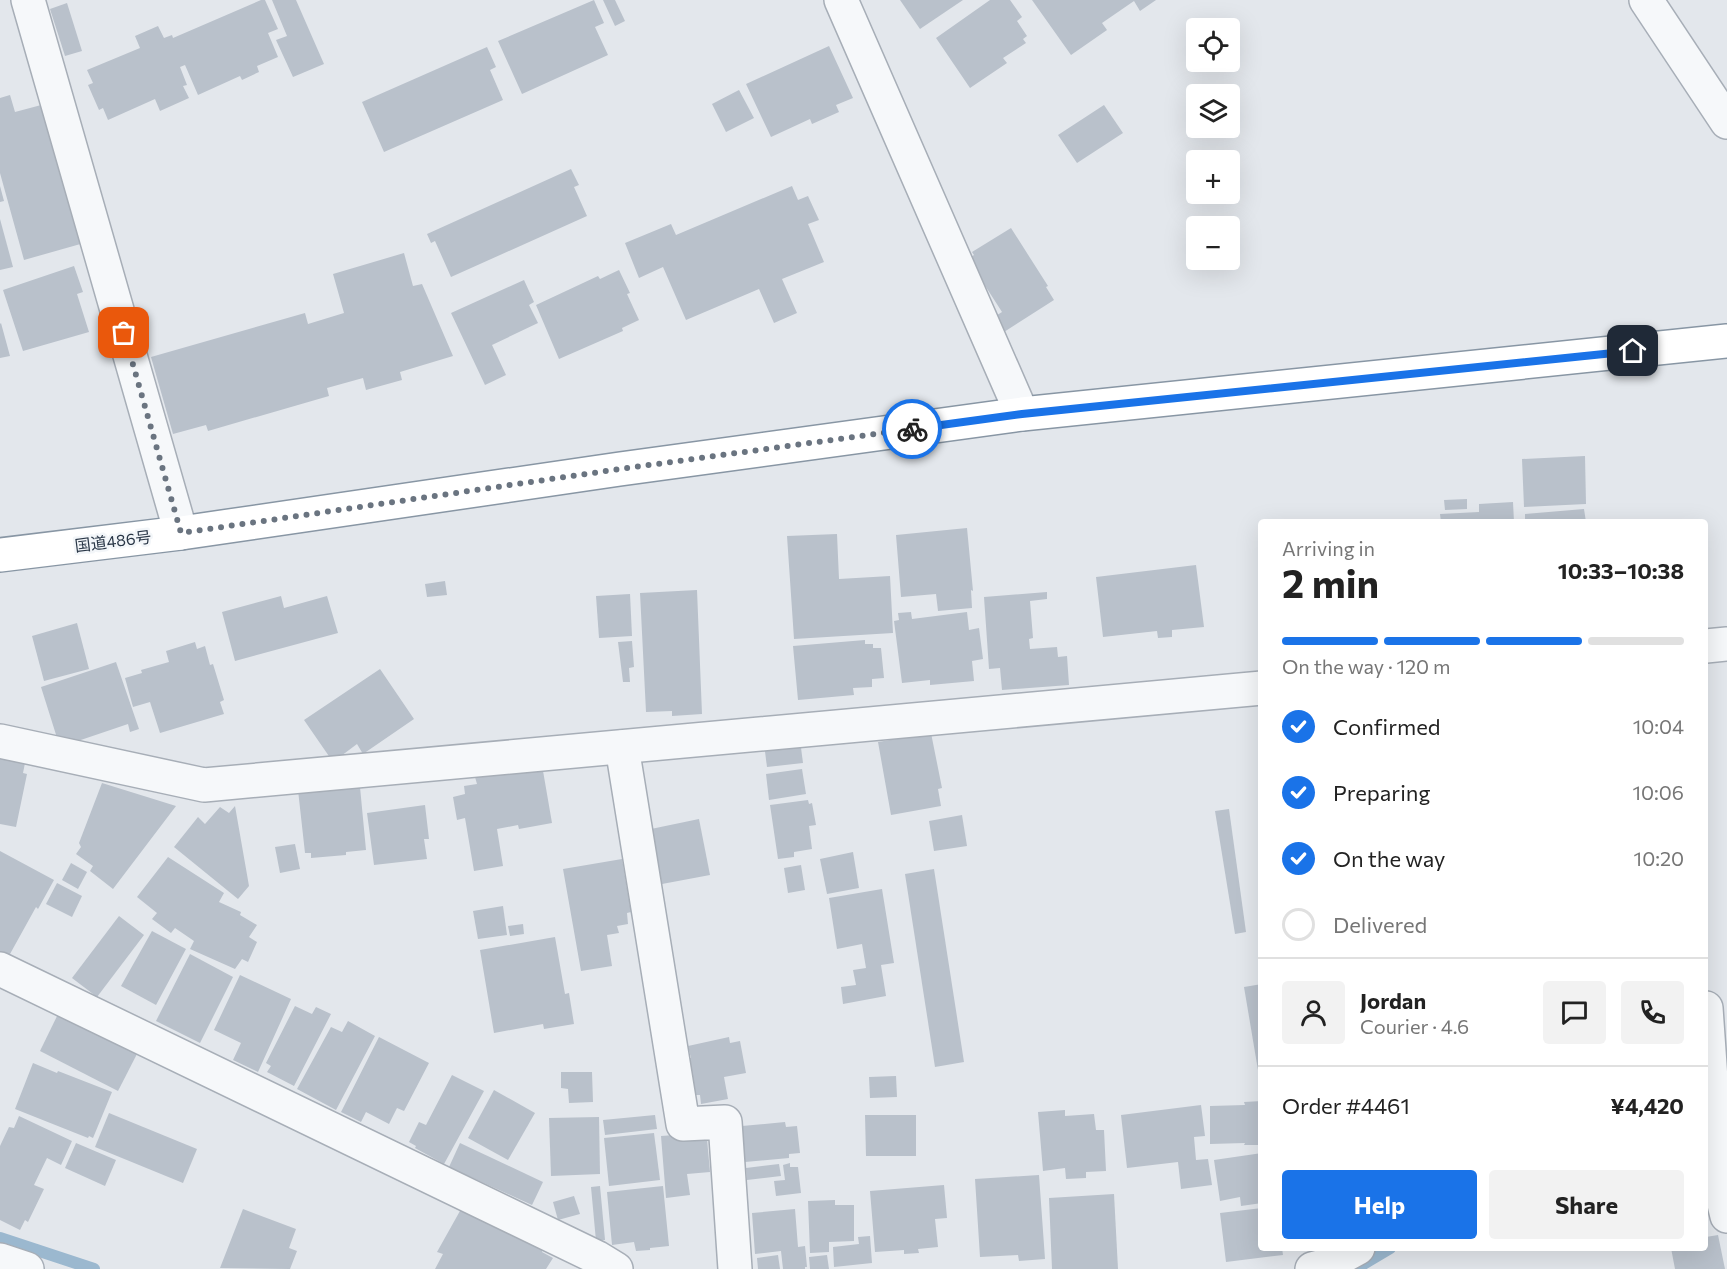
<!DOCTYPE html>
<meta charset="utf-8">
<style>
:root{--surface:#fff;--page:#f2f2f2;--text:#222;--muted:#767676;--line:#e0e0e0;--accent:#1a73e8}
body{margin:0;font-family:Commissioner,"Noto Sans JP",sans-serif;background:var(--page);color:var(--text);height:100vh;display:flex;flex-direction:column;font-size:22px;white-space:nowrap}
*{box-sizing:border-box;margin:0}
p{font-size:20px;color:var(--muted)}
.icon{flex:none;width:33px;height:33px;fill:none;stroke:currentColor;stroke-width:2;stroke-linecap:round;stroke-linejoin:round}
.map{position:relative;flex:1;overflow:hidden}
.side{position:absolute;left:1258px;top:519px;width:450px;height:732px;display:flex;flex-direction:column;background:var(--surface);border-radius:6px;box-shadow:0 6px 24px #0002}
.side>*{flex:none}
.controls{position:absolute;left:1186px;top:18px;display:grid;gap:12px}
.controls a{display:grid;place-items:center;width:54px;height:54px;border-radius:6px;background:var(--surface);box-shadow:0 6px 24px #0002;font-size:30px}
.pin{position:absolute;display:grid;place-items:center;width:51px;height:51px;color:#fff;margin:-26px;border-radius:12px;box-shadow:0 3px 9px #0006}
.courier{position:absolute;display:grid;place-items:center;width:60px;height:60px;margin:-30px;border:4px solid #1a73e8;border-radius:50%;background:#fff;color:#222;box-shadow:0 2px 8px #0007}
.head em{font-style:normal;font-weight:700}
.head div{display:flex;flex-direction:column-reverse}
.head{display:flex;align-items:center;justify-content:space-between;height:102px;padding:0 24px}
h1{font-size:39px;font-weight:700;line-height:45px}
.bar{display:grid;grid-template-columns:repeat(4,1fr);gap:9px 6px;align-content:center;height:72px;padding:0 24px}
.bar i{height:8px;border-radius:4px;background:var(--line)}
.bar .active{background:var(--accent)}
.bar p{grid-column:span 4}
.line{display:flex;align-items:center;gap:15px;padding:0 24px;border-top:2px solid var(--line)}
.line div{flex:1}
.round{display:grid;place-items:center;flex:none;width:63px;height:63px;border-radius:6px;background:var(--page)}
ol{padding:0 24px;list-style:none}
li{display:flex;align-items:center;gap:18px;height:66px}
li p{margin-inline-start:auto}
li .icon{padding:6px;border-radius:50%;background:var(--accent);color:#fff;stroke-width:4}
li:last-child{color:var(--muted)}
li i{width:33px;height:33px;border:3px solid var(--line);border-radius:50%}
.button{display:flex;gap:12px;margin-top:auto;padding:12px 24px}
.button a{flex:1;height:69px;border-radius:6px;background:var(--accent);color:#fff;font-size:24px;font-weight:700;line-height:69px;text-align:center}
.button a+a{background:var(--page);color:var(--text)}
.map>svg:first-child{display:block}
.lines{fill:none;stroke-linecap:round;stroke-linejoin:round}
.stream{stroke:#9bb8cf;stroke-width:12}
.building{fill:#b9c1cb}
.minor-casing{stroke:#a7aeb7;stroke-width:36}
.trunk-casing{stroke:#8896a4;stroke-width:36}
.minor{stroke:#f6f8fa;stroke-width:33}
.trunk{stroke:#fff;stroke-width:33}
.done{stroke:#6a7480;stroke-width:6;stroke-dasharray:0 10.8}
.route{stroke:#1a73e8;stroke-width:8}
.labels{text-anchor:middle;stroke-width:5;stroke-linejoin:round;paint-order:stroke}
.street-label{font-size:16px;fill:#293646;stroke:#f3f6f9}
</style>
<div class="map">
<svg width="1727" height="1269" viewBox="0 0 1727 1269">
<rect width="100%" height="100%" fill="#e3e7ec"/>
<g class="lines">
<g class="stream">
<path d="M0,1238l94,31"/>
<path d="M1355,1269l35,-21"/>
</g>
</g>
<g class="building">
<path d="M261,0h4l13,29 -10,4 10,24 -21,9 2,6 -17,8 -2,-4 -42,19 -13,-30 -5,2 7,18 -4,1 6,12 -29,13 -5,-12 -47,21 -5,-12 -4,2 -11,-25 5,-2 -6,-13 53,-22 -5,-12 23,-10 6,12 8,-3 1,3z"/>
<path d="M272,0h24l28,64 -31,13 -17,-37 11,-4z"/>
<path d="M594,0l10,23 -9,4 13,28 -86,39 -24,-53z"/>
<path d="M603,0h12l10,21 -10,5z"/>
<path d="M900,0h63l-43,29z"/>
<path d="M990,0h20l12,17 -5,4 10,15 -4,3 3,4 -23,15 4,5 -37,25 -34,-50z"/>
<path d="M1032,0h124l-16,11 -6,-10 -32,22 5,7 -36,25z"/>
<path d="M67,3l15,48 -17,5 -15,-47z"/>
<path d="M829,46l24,52 -17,7 3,7 -27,12 -2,-5 -39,18 -25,-53z"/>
<path d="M487,47l9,20 -6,3 13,30 -119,52 -22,-50z"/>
<path d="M739,90l15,28 -28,14 -14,-28z"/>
<path d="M10,95l5,17 30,-8 39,139 -60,17 -24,-87v-75z"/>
<path d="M1104,105l19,28 -46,30 -19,-28z"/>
<path d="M571,169l8,16 -5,2 13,29 -136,61 -16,-36 -4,2 -4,-9z"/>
<path d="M0,186l4,15 -4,1z"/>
<path d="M792,186l6,14 10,-4 11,24 -11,4 16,38 -42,17 15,34 -23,10 -15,-34 -73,31 -23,-53 -24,11 -14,-35 46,-19 5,11z"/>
<path d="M0,219l13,48 -13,3z"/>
<path d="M1011,228l37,58 -2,1 8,13 -50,32 -10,-15 8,-5 -34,-53 6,-4 -2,-3z"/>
<path d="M404,253l9,33 9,-2 31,72 -53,16 2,8 -36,10 -3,-12 -36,10 2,8 -121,35 -2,-6 -33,9 -22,-77 154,-44 3,11 36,-11 -11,-39z"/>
<path d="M74,266l9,26 -6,2 12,38 -66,19 -20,-61z"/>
<path d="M619,270l11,23 -3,1 12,26 -17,8 1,3 -64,28 -23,-54 62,-29 2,3z"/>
<path d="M524,280l10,22 -5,3 9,18 -46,22 14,30 -21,10 -34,-72z"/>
<path d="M1,323l9,33 -10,2v-34z"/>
<path d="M1585,456l1,48 -62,3 -2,-48z"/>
<path d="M1467,499v10l-22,1 -1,-10z"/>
<path d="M1513,502l1,20h-73l-1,-8 39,-2v-8z"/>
<path d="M1584,509l2,13h-61v-8z"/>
<path d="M967,528l6,63 -2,-1 1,18 -34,3 -2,-17 -35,3 -5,-62z"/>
<path d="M837,534l2,45 51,-3 3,57 -99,6 -7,-103z"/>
<path d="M1196,565l8,62 -32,3v7l-14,1 -1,-7 -54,6 -7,-60z"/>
<path d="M445,581l2,14 -20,2 -2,-13z"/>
<path d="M697,590l5,124 -30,2v-5l-26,1 -6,-119z"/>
<path d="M1047,592v7l-17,2 3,37 -4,1 1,10 27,-2 1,10 9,-1 2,29 -67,5 -2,-22 -11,1 -5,-72z"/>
<path d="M630,594l2,42 -33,2 -3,-42z"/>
<path d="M281,596l3,12 43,-12 11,37 -103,28 -13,-49z"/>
<path d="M911,612l1,7 55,-7 2,18 10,-2 4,31 -11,2 2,20 -44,4v-5l-28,3 -8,-62 5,-1 -1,-7z"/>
<path d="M77,623l12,46 -45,12 -12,-45z"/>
<path d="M865,640v4h8v4h8l3,30 -12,1v8l-19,1 1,7 -56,5 -5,-54z"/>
<path d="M632,641l2,26 -5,1 1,14h-7l-5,-40z"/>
<path d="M195,642l2,7 8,-3 5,19 3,-1 11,36 -4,2 4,12 -64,19 -10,-31 -17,5 -8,-29 17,-5 -1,-3 28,-8 -3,-11z"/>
<path d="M116,662l23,67 -9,3 -2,-8 -59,20 -2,-6 -9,3 -17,-54z"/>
<path d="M380,669l34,50 -51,35 -6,-10 -24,18 -29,-42z"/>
<path d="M931,733l11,55 -4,1 3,17 -50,9 -13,-73z"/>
<path d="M800,740l3,23 -36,4 -3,-23z"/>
<path d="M0,758l25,5 -2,10 4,1 -11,53 -16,-3z"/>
<path d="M542,765l10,58 -33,6 -1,-4 -21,4 6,37 -29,5 -9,-53 -8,2 -4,-23 12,-3 -1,-8 13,-2 -2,-7z"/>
<path d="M802,769l4,25 -37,6 -3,-26z"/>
<path d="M102,783l74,23 -63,83 -23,-18 3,-5 -17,-12 5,-7 -2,-4z"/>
<path d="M360,787l6,63 -20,2v3l-35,3v-5h-6l-7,-63z"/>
<path d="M808,800l1,4 3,-1 4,22 -7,1 3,23 -18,3v5l-16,2 -8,-54z"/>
<path d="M425,805l4,34h-5l3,20 -53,6 -7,-52z"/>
<path d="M235,806l14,80 -11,13 -64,-52 24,-30 7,7 15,-17 9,6z"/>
<path d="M1229,809l17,123 -11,2 -20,-123z"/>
<path d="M962,815l5,31 -33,5 -5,-30z"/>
<path d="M699,819l11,56 -48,9 -11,-55z"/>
<path d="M295,844l5,25 -20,4 -5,-26z"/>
<path d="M0,851l54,29 -16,29 -2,-2 -31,56 -5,-3z"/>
<path d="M853,852l6,36 -32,6 -7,-35z"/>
<path d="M168,857l56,36 -5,9 22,10 -1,3 17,10 -8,12 8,5 -9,20 -6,-3 -7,10 -45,-20 4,-8 -19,-13 -4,5 -19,-14 5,-6 -20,-16z"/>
<path d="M622,859l9,53 -4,1 1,11 -11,2 2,7 -12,2 5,31 -31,5 -18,-102z"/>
<path d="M71,863l16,9 -9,17 -16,-9z"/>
<path d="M801,865l4,25 -17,3 -4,-25z"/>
<path d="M934,869l30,193 -29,5 -30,-193z"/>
<path d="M57,883l25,13 -10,21 -26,-13z"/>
<path d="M882,889l12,74 -13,2 5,31 -43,8 -2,-17 15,-2 -3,-15 13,-2 -4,-24 -25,5 -8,-51z"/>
<path d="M503,906l4,29 -29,4 -5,-28z"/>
<path d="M119,916l25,19 -47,62 -25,-19z"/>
<path d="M523,924l1,10 -14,2 -2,-10z"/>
<path d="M152,931l34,18 -30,56 -35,-19z"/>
<path d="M555,937l10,57 4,-1 5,31 -30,5 -1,-5 -49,9 -14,-83z"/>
<path d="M190,954l43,23 -33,66 -44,-22z"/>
<path d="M240,975l51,24 -33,73 -25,-12 8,-17 -27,-13z"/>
<path d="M1262,984v98h-2l-16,-95z"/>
<path d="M295,1006l17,8 4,-7 15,7 -37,72 -27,-14 4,-6 -5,-3z"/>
<path d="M60,1010l79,40 -21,41 -78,-40z"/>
<path d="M348,1021l27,15 -39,74 -39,-21 34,-62 11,5z"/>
<path d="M379,1037l50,26 -25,48 -7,-3 -8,16 -23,-12 -5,10 -20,-10z"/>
<path d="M729,1037l1,6 10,-2 6,32 -22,4 4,22 -27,5 -1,-9h-5l-7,-37h3l-3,-12z"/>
<path d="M33,1063l24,10 1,-2 54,21 -19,46 -4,-2 -1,2 -73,-29z"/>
<path d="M561,1072h31l1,30 -24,1 -1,-14 -7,-1z"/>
<path d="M452,1075l32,16 -40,73 -29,-16 1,-2 -7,-4 10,-20 7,3z"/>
<path d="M896,1076l1,21 -27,1 -1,-21z"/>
<path d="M494,1090l41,23 -27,47 -40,-22z"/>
<path d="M1262,1101l-1,44h-17l1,-2 -35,1v-38l35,-1 -1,-3z"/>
<path d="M1201,1105l4,31 -11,1 2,23 12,-1 4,26 -31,4 -3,-27 -51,6 -6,-53z"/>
<path d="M1065,1110v6l29,-2 2,16h8l2,41 -20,1v6l-20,1 -1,-11 -22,3 -5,-59z"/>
<path d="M109,1113l88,36 -14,34 -88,-36z"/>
<path d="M655,1115l2,14 -52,6 -2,-15z"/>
<path d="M865,1115h51v41h-50z"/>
<path d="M19,1116l53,25 -11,24 -14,-7 -13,27 10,4 -16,33 -3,-2 -5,10 -20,-10v-74l9,-19 5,1z"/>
<path d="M599,1117l1,57 -49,2 -2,-58z"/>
<path d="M785,1122l1,5 11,-1 3,27 -11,1v4l-44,4 -3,-36z"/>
<path d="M654,1133l6,47 -51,6 -5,-48z"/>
<path d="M702,1133l5,6 3,33 -23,2 3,21 -24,3 -5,-62z"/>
<path d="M76,1143l40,17 -11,26 -40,-18z"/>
<path d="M460,1143l83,39 -11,23 -83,-38z"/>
<path d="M1262,1153v50l-21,3 -1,-9 -20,4 -6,-41z"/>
<path d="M790,1163v4h8l3,26 -25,3 -2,-15 11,-1 -2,-15z"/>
<path d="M779,1164l2,12 -34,4 -1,-12z"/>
<path d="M1039,1175l6,84 -26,2 -1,-6 -38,2 -5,-78z"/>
<path d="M944,1185l3,33 -12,1 3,28 -20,2 1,4 -15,1v-4l-29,2 -5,-61z"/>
<path d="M600,1186l5,54 -9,1 -5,-54z"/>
<path d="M663,1186l6,60 -19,2v2l-14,1 -2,-9 -22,3 -5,-53z"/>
<path d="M1114,1194l4,75h-66l-3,-71z"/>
<path d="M574,1196l6,18 -22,6 -5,-18z"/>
<path d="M835,1200v5h19v36l-25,1v10l-19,1 -2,-52z"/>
<path d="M465,1202l78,47 -1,3 11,6 -7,11h-111l8,-15 -6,-2z"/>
<path d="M1262,1208v40h20l1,7 -57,7 -6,-49z"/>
<path d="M243,1209l53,20 -7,19 8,3 -7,18 -70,-1z"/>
<path d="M795,1209l3,38 7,-1 2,21h-2v2h-22l-2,-18 -26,3 -3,-41z"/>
<path d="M1718,1235l7,34h-50l-4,-21h35v-11z"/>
<path d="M870,1236l2,27 -38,4 -1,-20 26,-3 -1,-7z"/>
<path d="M778,1255l2,14h-22l-1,-11z"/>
<path d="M827,1255l2,14h-19l-1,-12z"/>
</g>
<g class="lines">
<defs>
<g id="minor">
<path d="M28,0l153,533"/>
<path d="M841,0l181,414"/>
<path d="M1646,0l81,122"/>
<path d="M1706,646l21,-2"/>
<path d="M0,741l204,44 1058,-97"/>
<path d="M622,747l61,377 42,-2 10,147"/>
<path d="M0,969l598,289 18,11"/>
<path d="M1706,1008l12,171 9,37"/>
<path d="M0,1260l27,9"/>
<path d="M1312,1269l15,-4 31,-17"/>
</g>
<path id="trunk" d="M0,555l181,-22 439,-64 402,-55 705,-73"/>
</defs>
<use href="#minor" class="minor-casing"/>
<use href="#trunk" class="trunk-casing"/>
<use href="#minor" class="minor"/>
<use href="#trunk" class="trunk"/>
</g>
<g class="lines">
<path class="done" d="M124,333l57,200 439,-64 292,-40"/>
<path class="route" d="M912,429l110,-15 611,-63"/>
</g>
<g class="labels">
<g class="street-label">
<text transform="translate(113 541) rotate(-7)" y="6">国道486号</text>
</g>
</g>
</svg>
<div class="controls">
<a><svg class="icon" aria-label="locate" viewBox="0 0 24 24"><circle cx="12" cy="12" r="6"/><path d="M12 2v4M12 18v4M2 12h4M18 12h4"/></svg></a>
<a><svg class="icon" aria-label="layers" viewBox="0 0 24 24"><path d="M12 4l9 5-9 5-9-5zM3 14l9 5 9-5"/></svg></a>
<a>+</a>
<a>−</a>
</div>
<div class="pin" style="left:124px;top:333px;background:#ea580c"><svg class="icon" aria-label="bag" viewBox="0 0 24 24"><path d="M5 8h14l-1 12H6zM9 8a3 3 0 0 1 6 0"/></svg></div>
<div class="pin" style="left:1633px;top:351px;background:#1f2937"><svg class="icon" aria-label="home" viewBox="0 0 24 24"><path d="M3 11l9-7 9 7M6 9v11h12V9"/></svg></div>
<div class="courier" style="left:912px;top:429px"><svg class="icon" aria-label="bike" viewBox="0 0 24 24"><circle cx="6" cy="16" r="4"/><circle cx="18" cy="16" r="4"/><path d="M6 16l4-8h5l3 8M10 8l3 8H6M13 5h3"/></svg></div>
<section class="side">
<div class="head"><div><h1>2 min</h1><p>Arriving in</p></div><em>10:33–10:38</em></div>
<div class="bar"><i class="active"></i><i class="active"></i><i class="active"></i><i></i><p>On the way · 120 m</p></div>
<ol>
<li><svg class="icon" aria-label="check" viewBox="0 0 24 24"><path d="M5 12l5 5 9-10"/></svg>Confirmed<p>10:04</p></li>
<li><svg class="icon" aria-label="check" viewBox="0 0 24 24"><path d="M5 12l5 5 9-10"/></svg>Preparing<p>10:06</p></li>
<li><svg class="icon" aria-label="check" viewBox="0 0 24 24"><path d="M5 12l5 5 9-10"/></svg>On the way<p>10:20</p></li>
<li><i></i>Delivered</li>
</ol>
<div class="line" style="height:108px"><a class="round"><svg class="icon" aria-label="person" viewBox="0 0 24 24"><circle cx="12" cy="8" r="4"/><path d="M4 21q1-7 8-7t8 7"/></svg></a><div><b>Jordan</b><p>Courier · 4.6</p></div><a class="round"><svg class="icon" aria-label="chat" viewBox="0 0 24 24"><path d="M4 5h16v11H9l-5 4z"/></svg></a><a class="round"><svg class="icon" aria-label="phone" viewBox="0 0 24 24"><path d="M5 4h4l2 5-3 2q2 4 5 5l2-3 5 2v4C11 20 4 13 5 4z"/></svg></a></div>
<div class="line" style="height:78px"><div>Order #4461</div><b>¥4,420</b></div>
<div class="button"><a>Help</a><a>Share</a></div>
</section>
</div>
